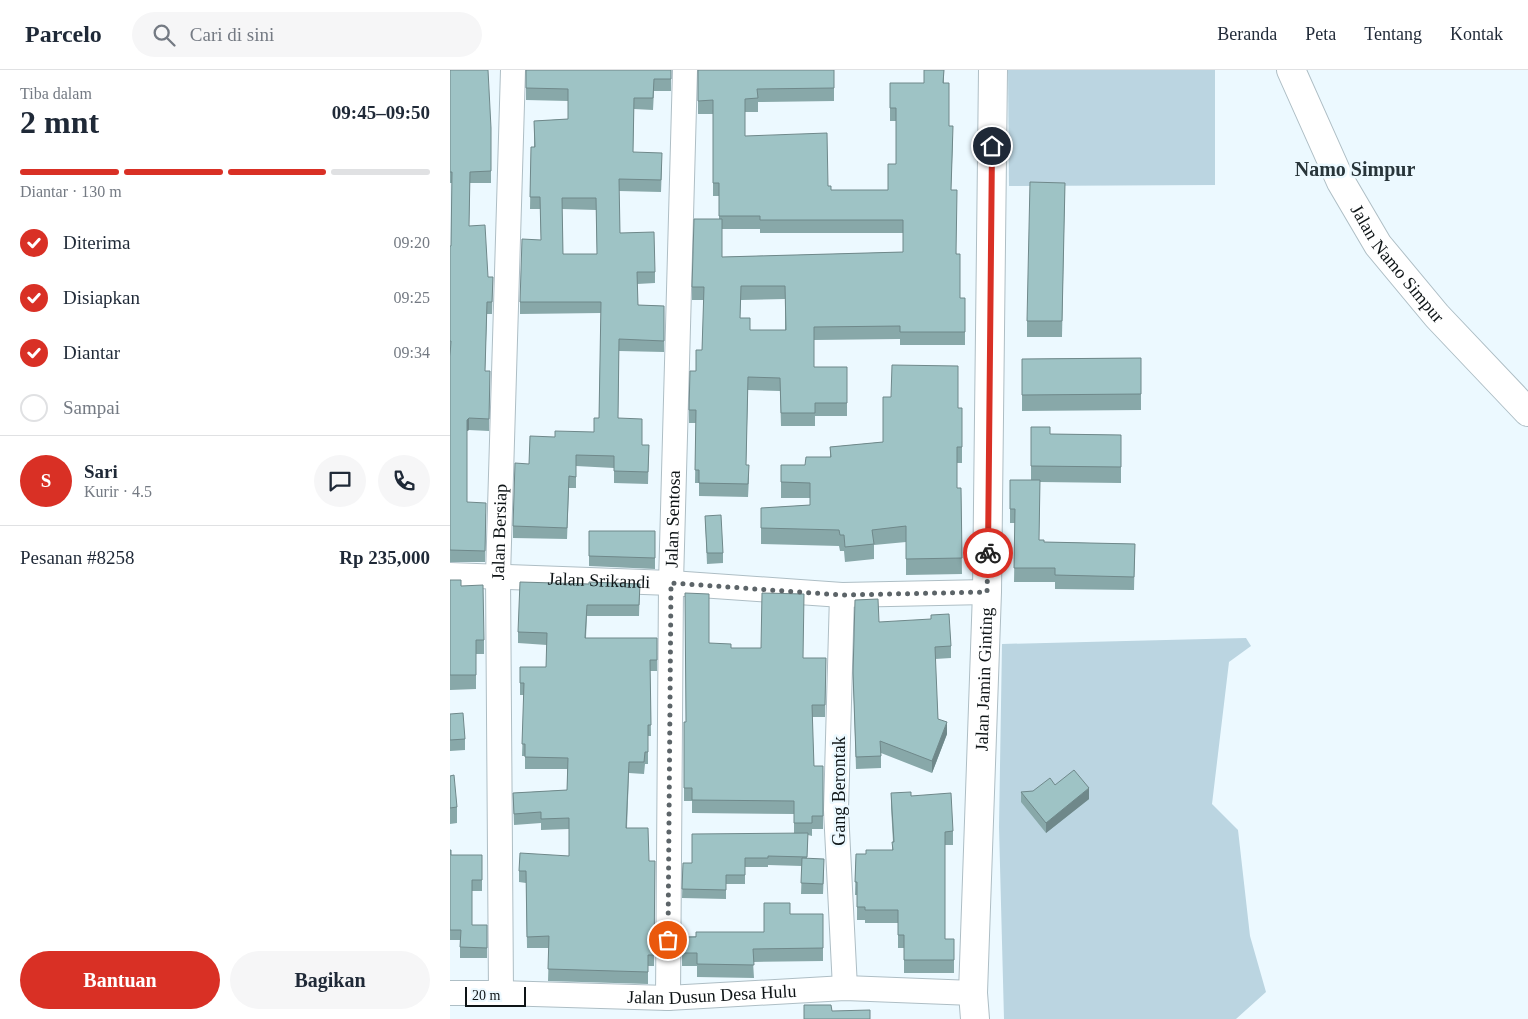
<!DOCTYPE html>
<html lang="id">
<meta charset="utf-8">
<style>
:root{--surface:#fff;--page:#f6f6f7;--text:#1f2937;--muted:#747a83;--line:#e0e1e3;--accent:#d93025}
body{margin:0;font-family:"Times New Roman",serif;background:var(--page);color:var(--text);height:100vh;display:flex;flex-direction:column;font-size:19px;white-space:nowrap}
*{box-sizing:border-box;margin:0}
p{font-size:16px;color:var(--muted)}
.icon{flex:none;width:28px;height:28px;fill:none;stroke:currentColor;stroke-width:2;stroke-linecap:round;stroke-linejoin:round}
.map{position:relative;flex:1;overflow:hidden}
.side{display:flex;flex-direction:column;background:var(--surface);width:450px}
.side>*{flex:none}
.scale{position:absolute;left:15px;bottom:12px;width:61px;box-sizing:border-box;padding-left:5px;border:2px solid #0e1416;border-top:0;font-size:14px;line-height:18px;white-space:nowrap;color:#0e1416;-webkit-text-stroke:4px #ecf9ff;paint-order:stroke}
.pin{position:absolute;display:grid;place-items:center;width:42px;height:42px;color:#fff;margin:-21px;border:2px solid #fff;border-radius:50%;box-shadow:0 1px 5px #0007}
.courier{position:absolute;display:grid;place-items:center;width:50px;height:50px;margin:-25px;border:4px solid #d93025;border-radius:50%;background:#fff;color:#222;box-shadow:0 1px 6px #0007}
.headline em{font-style:normal;font-weight:800}
.headline div{display:flex;flex-direction:column-reverse}
.headline{display:flex;align-items:center;justify-content:space-between;height:85px;padding:0 20px}
h1{font-size:32px;font-weight:800;line-height:38px}
.bar{display:grid;grid-template-columns:repeat(4,1fr);gap:8px 5px;align-content:center;height:60px;padding:0 20px}
.bar i{height:6px;border-radius:4px;background:var(--line)}
.bar .on{background:var(--accent)}
.bar p{grid-column:span 4}
.line{display:flex;align-items:center;gap:12px;padding:0 20px;border-top:1px solid var(--line)}
.line div{flex:1}
.round{display:grid;place-items:center;flex:none;width:52px;height:52px;border-radius:26px;background:var(--page)}
ol{padding:0 20px;list-style:none}
li{display:flex;align-items:center;gap:15px;height:55px}
li p{margin-inline-start:auto}
li .icon{padding:5px;border-radius:50%;background:var(--accent);color:#fff;stroke-width:4}
li:last-child{color:var(--muted)}
li i{width:28px;height:28px;border:2px solid var(--line);border-radius:50%}
.button{display:flex;gap:10px;margin-top:auto;padding:10px 20px}
.button a{flex:1;height:58px;border-radius:30px;background:var(--accent);color:#fff;font-size:20px;font-weight:800;line-height:58px;text-align:center}
.button a+a{background:var(--page);color:var(--text)}
header{display:flex;align-items:center;gap:30px;box-sizing:border-box;height:70px;padding:0 25px;background:var(--surface);border-bottom:1px solid var(--line)}
header strong{font-size:24px}
nav{display:flex;gap:28px;margin-inline-start:auto;font-size:18px}
.search{width:350px;height:45px;background:var(--page);display:flex;align-items:center;gap:12px;box-sizing:border-box;padding:0 18px;border-radius:28px;color:var(--muted);font-size:19px}
main{display:flex;flex:1;min-height:0}
.map>svg:first-child{display:block}
.green{fill:#bbd5e1}
.lines{fill:none;stroke-linecap:round;stroke-linejoin:round}
.street-casing{stroke:#aebec5;stroke-width:26}
.secondary-casing{stroke:#aebec5;stroke-width:30}
.highway-casing{stroke:#aebec5;stroke-width:30}
.street{stroke:#fff;stroke-width:24}
.secondary{stroke:#fff;stroke-width:28}
.highway{stroke:#fff;stroke-width:28}
.wall{fill:#88a8a9;fill-rule:evenodd}
.shaded-wall{fill:#6f888a}
.building{fill:#9ec3c5;stroke:#6f888a;fill-rule:evenodd}
.done{stroke:#5c6468;stroke-width:5;stroke-dasharray:0 9}
.route{stroke:#d93025;stroke-width:6}
.labels{text-anchor:middle;stroke-width:5;stroke-linejoin:round;paint-order:stroke}
.street-label{font-size:18px;fill:#0e1416;stroke:#ecf9ff}
.quarter-label{font-size:20px;font-weight:bold;fill:#28353a;stroke:#ecf9ff}
</style>
<header>
<strong>Parcelo</strong>
<div class="search"><svg class="icon" aria-label="search" viewBox="0 0 24 24"><circle cx="10" cy="10" r="6"/><path d="M15 15l6 6"/></svg>Cari di sini</div>
<nav><a>Beranda</a><a>Peta</a><a>Tentang</a><a>Kontak</a></nav>
</header>
<main>
<section class="side">
<div class="headline"><div><h1>2 mnt</h1><p>Tiba dalam</p></div><em>09:45–09:50</em></div>
<div class="bar"><i class="on"></i><i class="on"></i><i class="on"></i><i></i><p>Diantar · 130 m</p></div>
<ol>
<li><svg class="icon" aria-label="check" viewBox="0 0 24 24"><path d="M5 12l5 5 9-10"/></svg>Diterima<p>09:20</p></li>
<li><svg class="icon" aria-label="check" viewBox="0 0 24 24"><path d="M5 12l5 5 9-10"/></svg>Disiapkan<p>09:25</p></li>
<li><svg class="icon" aria-label="check" viewBox="0 0 24 24"><path d="M5 12l5 5 9-10"/></svg>Diantar<p>09:34</p></li>
<li><i></i>Sampai</li>
</ol>
<div class="line" style="height:90px"><b class="round" style="background:var(--accent);color:#fff">S</b><div><b>Sari</b><p>Kurir · 4.5</p></div><a class="round"><svg class="icon" aria-label="chat" viewBox="0 0 24 24"><path d="M4 5h16v11H9l-5 4z"/></svg></a><a class="round"><svg class="icon" aria-label="phone" viewBox="0 0 24 24"><path d="M5 4h4l2 5-3 2q2 4 5 5l2-3 5 2v4C11 20 4 13 5 4z"/></svg></a></div>
<div class="line" style="height:65px"><div>Pesanan #8258</div><b>Rp 235,000</b></div>
<div class="button"><a>Bantuan</a><a>Bagikan</a></div>
</section>
<div class="map">
<svg width="1078" height="949" viewBox="0 0 1078 949">
<rect width="100%" height="100%" fill="#ecf9ff"/>
<g class="green">
<path d="M558,0h207v115l-206,1z"/>
<path d="M796,568l5,8 -22,16 -17,142 26,26 12,106 16,56 -30,27h-232l-5,-192 3,-183z"/>
</g>
<g class="lines">
<defs>
<g id="street">
<path id="s1" d="M0,505l221,8 171,12 145,-3"/>
<path d="M392,525l-6,215 9,178"/>
<path id="s2" d="M0,923h51l167,5 177,-10 128,5"/>
<path id="s3" d="M51,923l-3,-417 15,-506"/>
<path id="s4" d="M218,928l3,-415 14,-513"/>
</g>
<g id="secondary">
<path id="s5" d="M841,0l50,112 37,63 59,71 91,96"/>
</g>
<g id="highway">
<path id="s6" d="M525,949l-2,-26 14,-401 6,-522"/>
</g>
</defs>
<use href="#street" class="street-casing"/>
<use href="#secondary" class="secondary-casing"/>
<use href="#highway" class="highway-casing"/>
<use href="#street" class="street"/>
<use href="#secondary" class="secondary"/>
<use href="#highway" class="highway"/>
</g>
<g class="wall">
<path d="M0,0l41,58v55h-21l-1,43 19,51h5l-1,37h-5l-2,57h5l-1,60 -20,-1 -2,1v71l19,12 -1,48h-35v-316h1l1,-63h-2z"/>
<path d="M76,0h145v21h-17l-1,19 -19,-1 -1,43 29,13 -1,27 -42,-1 1,42 35,39v11l-18,1 1,21 26,1v46l-45,-1 -1,67 24,27h7l-1,39 -34,-1v-15l-38,-2v22h-7l-2,51 -54,-1v-12l16,-62 26,-27 39,-5 5,-14 2,-105 -81,1v-12l21,-62 -1,-31h-10l1,-62h3v-26l34,-2v-18l-42,-1zM112,139l34,1 1,44h-34z"/>
<path d="M384,0v31l-76,1v10h-13v24l83,50 3,4h57l8,-26v-43h-6v-38h34l20,-13v13l5,43 4,13 -2,51 9,108h5v47h-65v-6l-86,1v27h33v49h-32v10h-34l-1,-35 -32,-1 -2,75 3,13 -1,19 -49,-1v-13h-4l1,-60h-7v-13l7,-39 6,-21 2,-50h-12v-13l27,-68v-23h-6v-82h-15v-13zM272,159h38v4h143v19l-181,5zM335,229v31h-35l-10,-12 1,-18z"/>
<path d="M615,113l-3,154h-35v-16z"/>
<path d="M691,288v52l-119,1v-52z"/>
<path d="M508,338h4v55h-5v25h4l1,86 -56,1v-33l-32,3v14l-29,3 -1,-11h-4l-1,-5 -78,-2v-36l49,-3v-7h-29v-33h24l25,-8v-10l53,-5z"/>
<path d="M581,357l19,7 71,1v48l-81,-1 -1,58 5,2 91,2 -1,46 -79,-1v-7h-41l1,-59h-5v-43h21z"/>
<path d="M255,446l18,37v10l-16,1z"/>
<path d="M139,461h66v38l-66,-3z"/>
<path d="M0,510l11,6 23,54v14h-8v35l-26,1z"/>
<path d="M139,514h51l-1,32h-52l-1,22h71v33h-7l1,65h-3v28h-3l-1,10 -15,-1 -2,55 22,33h6l-1,105h-6v18l-100,-3 1,-33h-22l-1,-65 -7,-1v-11l50,-15v-27l-28,1v-7l-27,2 -1,-32 54,-3v-21h-42v-13h-3l2,-61h-4v-28h26l1,-22 -29,-2v-11z"/>
<path d="M429,552l72,24v12l-16,1 3,60 9,15 -15,39 -51,-20v15l-25,1 -3,-96z"/>
<path d="M259,573l22,5 72,10h23l-1,59h-13l2,49h9v63h-11v7l-4,-1 -1,24 17,11 -1,24h-22l1,-28 -34,-1v2h-23v17h-19v15l-44,-1 1,-35h9l102,-30v-19l-102,-1v-12h-8v-79h2z"/>
<path d="M0,644l15,25v11l-15,1z"/>
<path d="M0,706l7,31v16l-7,1z"/>
<path d="M605,715l34,14 -43,34 -25,-31v-10l12,-1z"/>
<path d="M441,723l20,3 42,35v14h-8v94h9v34h-50v-25h-6v-25h-33v-3h-8v-25h-2l1,-41h10l26,-4 1,-8 -2,-35z"/>
<path d="M0,780l1,5h31v36h-10v34h15v33h-27v-18h-10z"/>
<path d="M340,844h33v47l-70,1 1,16 -57,-1v-11h-15v-29l82,-5z"/>
</g>
<g class="shaded-wall">
<path d="M19,348v12l-2,1v-11z"/>
<path d="M497,652v12l-15,39v-12z"/>
<path d="M639,718v11l-43,34v-10z"/>
</g>
<g class="building">
<path d="M0,0h38l3,58v43l-21,1 -1,54 16,-1 3,52h5l-1,25h-5l-2,69h5l-1,48 -20,-1 -2,2v82l19,1 -1,48 -35,-1v-194l1,-15h-1v-95h1l1,-74h-2z"/>
<path d="M76,0h145v9h-17l-1,19h-19l-1,54 29,1 -1,27 -42,-1 1,54 34,-1 1,40h-18l1,33 26,1v35l-45,-2 -1,79 24,1v26h7l-1,27 -34,-1v-15l-38,-1v22l-7,-1 -2,52 -54,-2 2,-63 14,1 1,-28 25,1v-6l39,1v-14h5l2,-116h-81l2,-63 19,1 -1,-43h-10l1,-50h4l-1,-26 34,-2v-30l-42,-1zM112,128h34l1,56h-34z"/>
<path d="M248,0h136v18l-77,1 1,9 -13,1v37l82,-3 1,53h3v4h57v-26h8v-56h-6v-25h34v-13h20l-1,13h6v43h4l-2,64h6l-1,64h4v44h5v34h-65v-6l-86,1v40h33v36h-32v10h-34l-1,-35 -32,-1 -2,88h3l-1,19 -49,-1v-13h-4l1,-60h-7l1,-39h6v-21h6l2,-63h-12l2,-68h28v38l181,-5v-32h-143v-4h-41v-33h-6v-83l-15,1zM291,216h44l1,44h-36v-12h-10z"/>
<path d="M580,112l35,1 -3,138h-35z"/>
<path d="M691,288v36l-119,1v-36z"/>
<path d="M442,295l66,1v42h4v39h-5v41h4l1,70 -56,1v-33l-34,4 2,14 -29,3 -1,-12h-4l-1,-5 -78,-2v-20l49,-3v-22l-29,-1v-17h24l1,-8h25l-1,-10 53,-5v-45h8z"/>
<path d="M581,357h19v7l71,1v32l-90,-1z"/>
<path d="M560,410h30l-1,60h5v2l91,2 -1,33 -79,-2v-7h-41l1,-59h-5z"/>
<path d="M271,445l2,38h-16l-2,-37z"/>
<path d="M139,461h66v27l-66,-2z"/>
<path d="M0,510h11v6l22,-1 1,55h-8v35h-26z"/>
<path d="M70,512l69,2v-2l51,2 -1,21h-52l-2,33h72v22h-7l1,65h-3v27h-3l-1,10h-15l-3,66h22l1,33h6l-1,94h-6v17l-100,-3 1,-33 -22,1 -1,-66h-7l1,-18 49,3v-38l-28,1v-7l-27,2 -1,-21 54,-3 1,-32 -43,-1v-13h-3l2,-61h-4v-16h26l1,-34 -29,-1z"/>
<path d="M235,523l24,1v49l22,1v4h30l1,-55 42,1 -1,64h23l-1,47h-13l2,61h9v50h-11v7h-18v-22l-102,-1v-12h-8v-66h2z"/>
<path d="M428,529l1,23 52,-3v-4l18,-1 2,32 -16,1 3,72 9,3 -15,39 -52,-20 1,15 -25,1 -3,-84 2,-73z"/>
<path d="M13,643l2,26 -15,1v-26z"/>
<path d="M624,700l15,18 -43,35 -25,-31 12,-1 17,-13 5,7z"/>
<path d="M4,705l3,32 -7,1v-32z"/>
<path d="M461,722v4l40,-3 2,38 -8,1v107h9v21h-50v-25h-6v-25h-33v-3h-8v-25h-2l1,-28h10v-4h27l-1,-8h2l-3,-49z"/>
<path d="M358,763l-1,24 -39,-1v2h-23v17h-19v15l-44,-1 1,-26h9v-29z"/>
<path d="M0,780h1v5h31v25h-10v45h15v23l-27,-1 1,-17h-11z"/>
<path d="M352,788l22,1 -1,25 -22,-1z"/>
<path d="M314,833h26v11h33v34l-70,1 1,16 -57,-1v-11h-15v-16h14v-5h68z"/>
<path d="M354,935h27l1,6 38,-1v9h-66z"/>
</g>
<g class="lines">
<path class="done" d="M218,870l3,-357 171,12 145,-3 1,-39"/>
<path class="route" d="M538,483l4,-407"/>
</g>
<g class="labels">
<g class="street-label">
<text dy="6" stroke="none"><textPath href="#s5" startOffset="222">Jalan Namo Simpur</textPath></text>
<text dy="6" stroke="none"><textPath href="#s4" startOffset="479">Jalan Sentosa</textPath></text>
<text dy="6" stroke="none"><textPath href="#s3" startOffset="461">Jalan Bersiap</textPath></text>
<text dy="6" stroke="none"><textPath href="#s1" startOffset="149">Jalan Srikandi</textPath></text>
<text dy="6" stroke="none"><textPath href="#s6" startOffset="340">Jalan Jamin Ginting</textPath></text>
<text transform="translate(389 721) rotate(-90)" y="6">Gang Berontak</text>
<text dy="6" stroke="none"><textPath href="#s2" startOffset="262">Jalan Dusun Desa Hulu</textPath></text>
</g>
<g class="quarter-label">
<text x="905" y="106">Namo Simpur</text>
</g>
</g>
</svg>
<div class="scale">20 m</div>
<div class="pin" style="left:218px;top:870px;background:#ea580c"><svg class="icon" aria-label="bag" viewBox="0 0 24 24"><path d="M5 8h14l-1 12H6zM9 8a3 3 0 0 1 6 0"/></svg></div>
<div class="pin" style="left:542px;top:76px;background:#1f2937"><svg class="icon" aria-label="home" viewBox="0 0 24 24"><path d="M3 11l9-7 9 7M6 9v11h12V9"/></svg></div>
<div class="courier" style="left:538px;top:483px"><svg class="icon" aria-label="bike" viewBox="0 0 24 24"><circle cx="6" cy="16" r="4"/><circle cx="18" cy="16" r="4"/><path d="M6 16l4-8h5l3 8M10 8l3 8H6M13 5h3"/></svg></div>
</div>
</main>
